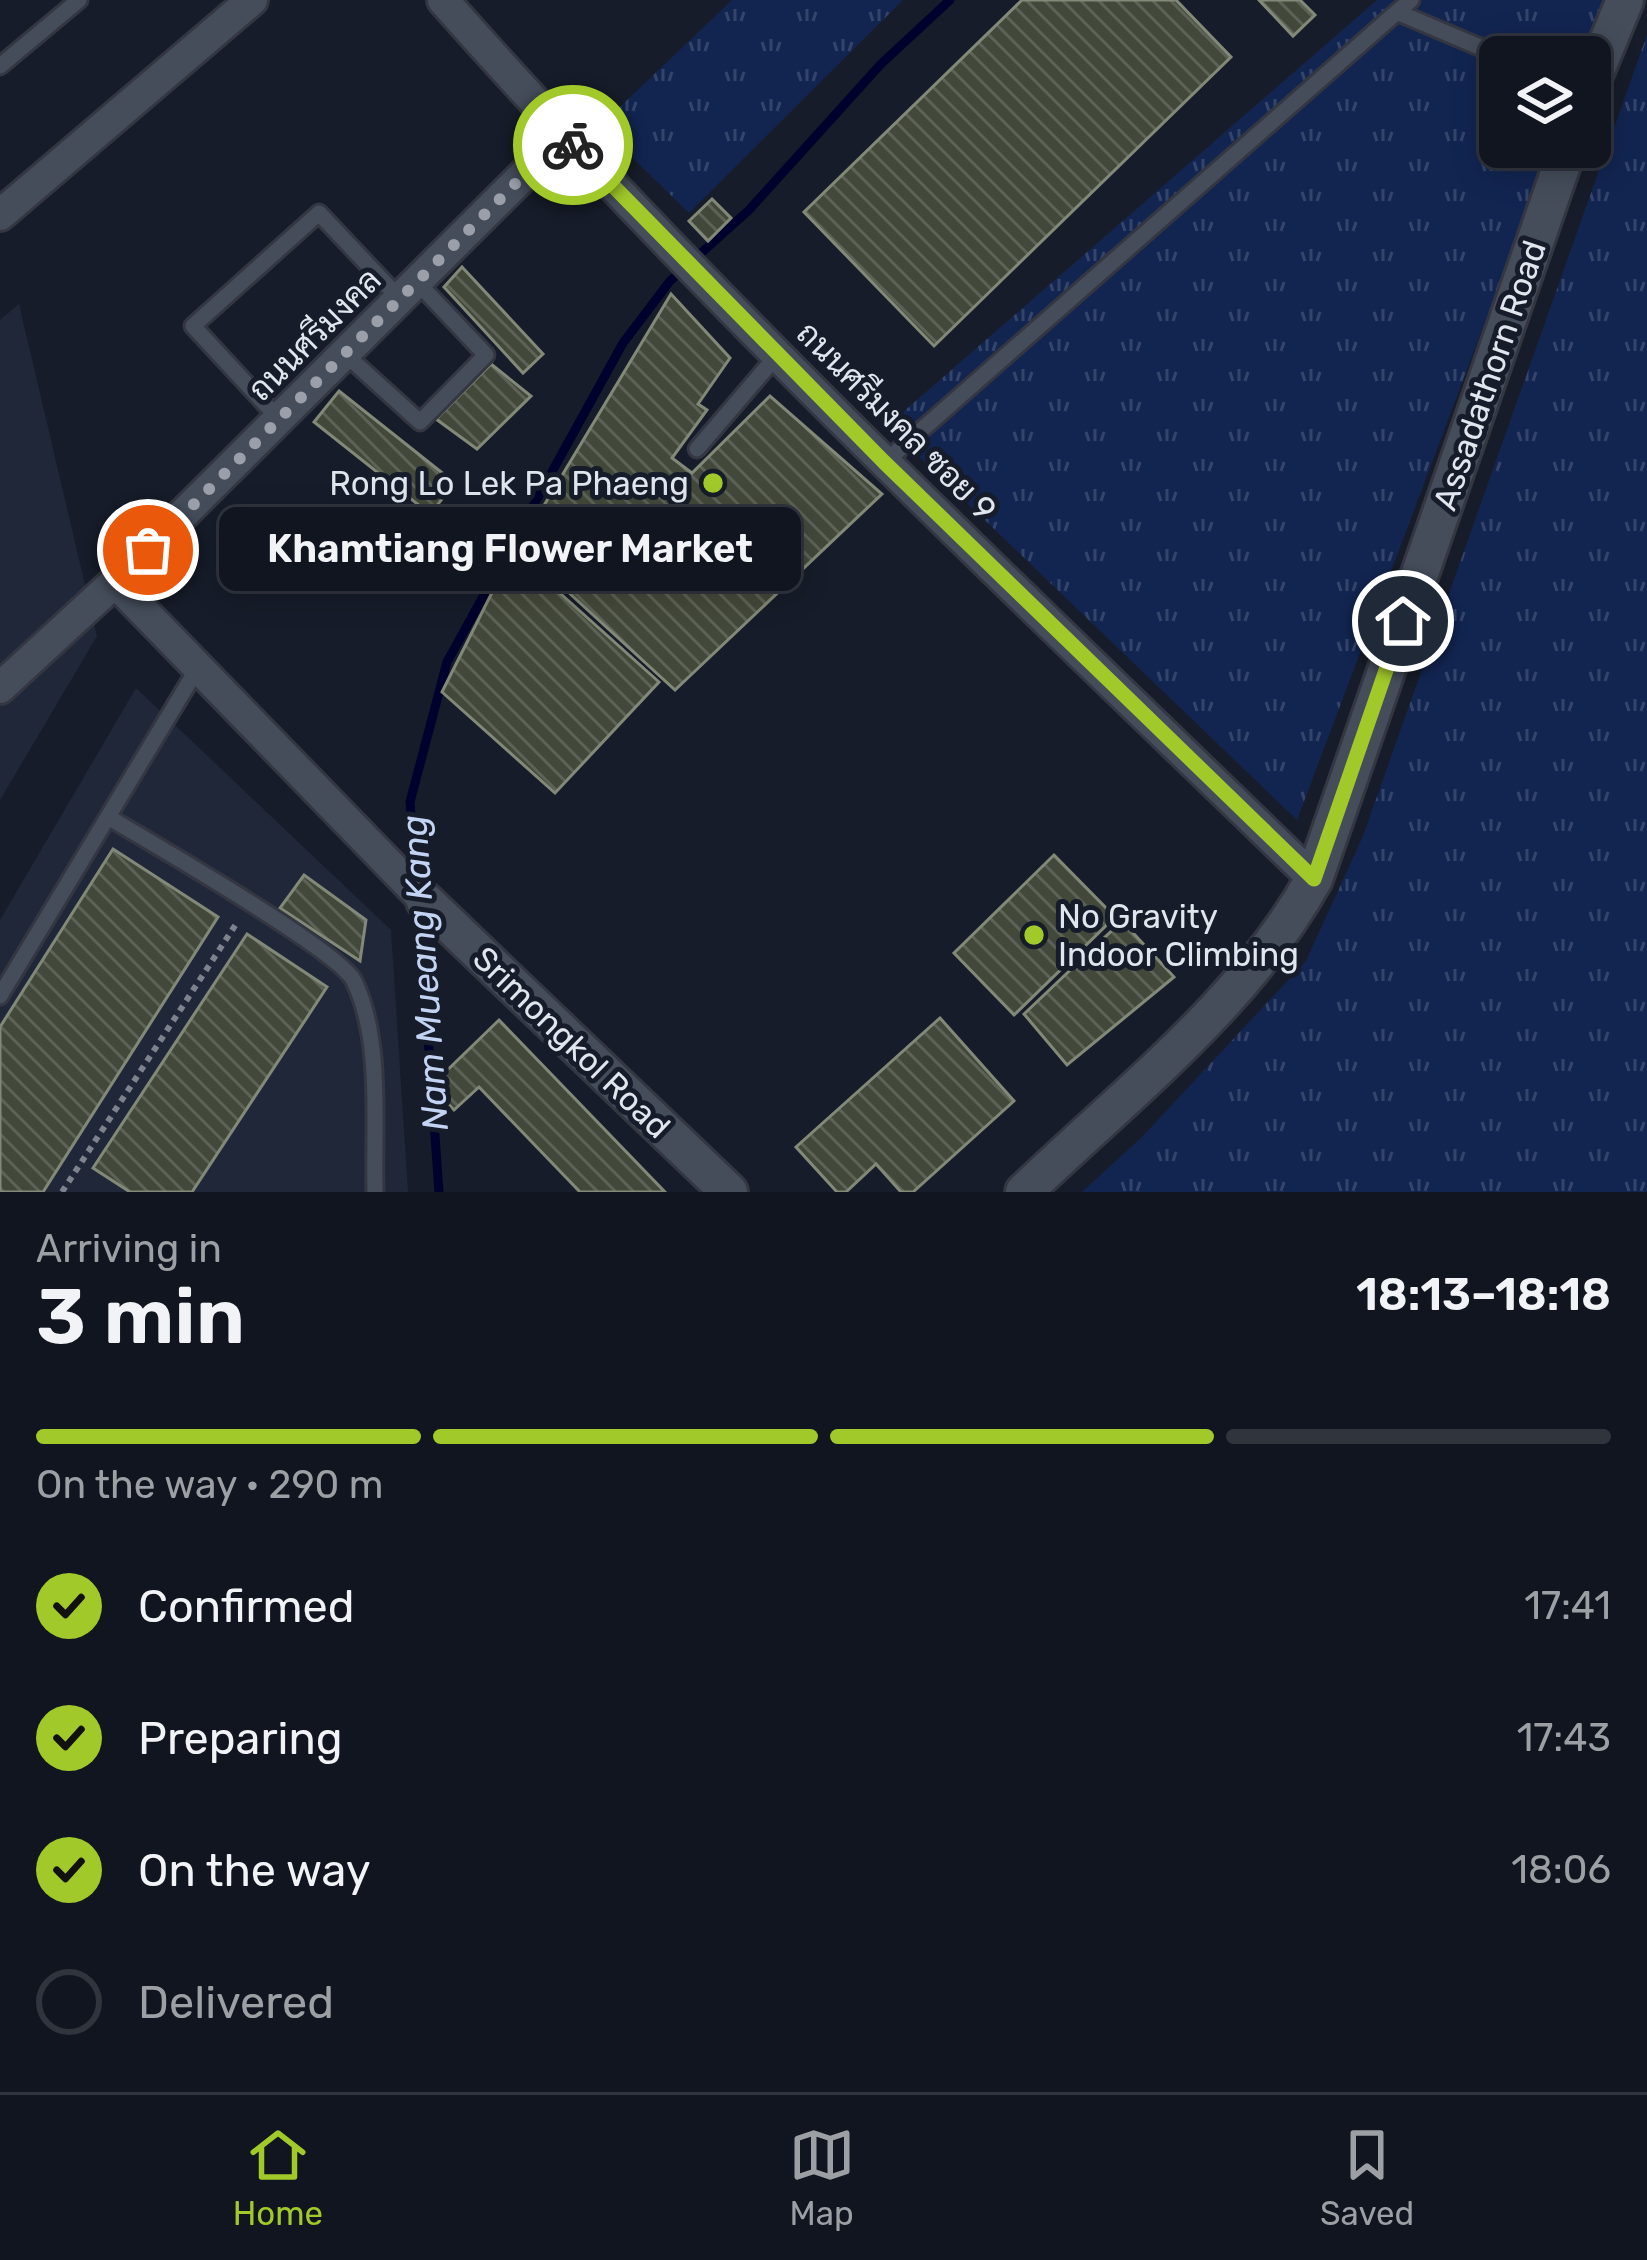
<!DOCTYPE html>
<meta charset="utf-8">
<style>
:root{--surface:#10151f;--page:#191e28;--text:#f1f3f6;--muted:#9c9fa4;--line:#30343d;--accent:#a1c92a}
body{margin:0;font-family:Rubik,Sarabun,sans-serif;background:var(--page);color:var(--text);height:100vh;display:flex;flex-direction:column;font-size:45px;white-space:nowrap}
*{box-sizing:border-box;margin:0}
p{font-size:39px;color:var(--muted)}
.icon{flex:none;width:66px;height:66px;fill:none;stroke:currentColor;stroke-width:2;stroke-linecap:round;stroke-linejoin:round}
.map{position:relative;height:1192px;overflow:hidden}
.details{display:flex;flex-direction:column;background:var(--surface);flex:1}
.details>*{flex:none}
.buttons{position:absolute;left:1479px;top:36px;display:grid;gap:24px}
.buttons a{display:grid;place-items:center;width:132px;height:132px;border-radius:18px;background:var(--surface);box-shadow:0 6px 30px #0003,0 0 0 3px var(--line);font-size:60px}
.pin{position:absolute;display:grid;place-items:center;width:102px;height:102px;color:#fff;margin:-51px;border:6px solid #fff;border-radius:50%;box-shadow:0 3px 12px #0007}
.courier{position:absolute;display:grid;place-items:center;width:120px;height:120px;margin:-60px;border:9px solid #a1c92a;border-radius:50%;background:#fff;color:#222;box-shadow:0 3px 15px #0007}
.bubble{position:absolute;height:84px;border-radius:18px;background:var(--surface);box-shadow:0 6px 30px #0003,0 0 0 3px var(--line);font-size:39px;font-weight:600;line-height:84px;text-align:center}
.overview em{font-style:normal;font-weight:600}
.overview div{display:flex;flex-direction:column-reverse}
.overview{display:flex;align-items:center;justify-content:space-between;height:204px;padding:0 36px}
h1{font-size:78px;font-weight:600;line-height:90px}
.bar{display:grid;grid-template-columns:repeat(4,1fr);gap:18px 12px;align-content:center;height:144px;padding:0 36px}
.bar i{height:15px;border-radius:9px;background:var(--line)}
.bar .selected{background:var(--accent)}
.bar p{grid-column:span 4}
ol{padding:0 36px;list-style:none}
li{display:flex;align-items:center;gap:36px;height:132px}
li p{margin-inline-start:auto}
li .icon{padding:12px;border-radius:50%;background:var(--accent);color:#111;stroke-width:4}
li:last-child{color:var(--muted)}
li i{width:66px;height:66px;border:6px solid var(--line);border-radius:50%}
.menu{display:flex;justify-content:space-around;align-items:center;height:168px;border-top:3px solid var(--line);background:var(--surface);font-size:33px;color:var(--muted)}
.menu a{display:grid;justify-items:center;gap:6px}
.menu .selected{color:var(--accent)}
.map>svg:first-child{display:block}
.built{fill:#1f2739}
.grass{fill:url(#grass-tufts)}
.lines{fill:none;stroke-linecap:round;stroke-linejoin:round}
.stream{stroke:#00012c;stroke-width:9}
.building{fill:url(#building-back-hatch);stroke:#838978;stroke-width:3}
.service-casing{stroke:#343742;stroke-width:21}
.minor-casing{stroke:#343742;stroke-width:36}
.tertiary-casing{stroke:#343742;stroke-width:42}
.path{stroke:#7d828d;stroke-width:6;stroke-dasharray:6 6;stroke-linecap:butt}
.service{stroke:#454d5b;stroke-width:15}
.minor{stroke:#454d5b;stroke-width:30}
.tertiary{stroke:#454d5b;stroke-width:36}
.done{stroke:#9a9fa9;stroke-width:12;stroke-dasharray:0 21.6}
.route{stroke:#a1c92a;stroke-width:15}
.poi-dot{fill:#a1c92a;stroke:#161c29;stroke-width:4.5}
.labels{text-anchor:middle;stroke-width:10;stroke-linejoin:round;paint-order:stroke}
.street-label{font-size:33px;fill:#e1e5ee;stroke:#161c29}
.poi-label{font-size:33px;fill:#e1e5ee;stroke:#161c29;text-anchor:end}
.water-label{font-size:36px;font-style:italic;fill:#c3d3f3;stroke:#161c29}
</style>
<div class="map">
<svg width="1647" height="1192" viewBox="0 0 1647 1192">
<defs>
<pattern id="grass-tufts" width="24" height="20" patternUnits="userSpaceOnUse" patternTransform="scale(3)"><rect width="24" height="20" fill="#122551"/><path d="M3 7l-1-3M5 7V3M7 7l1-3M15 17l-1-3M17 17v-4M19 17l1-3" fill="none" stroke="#34446a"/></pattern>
<pattern id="building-back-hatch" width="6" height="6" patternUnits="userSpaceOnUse" patternTransform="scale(3)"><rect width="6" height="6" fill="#43493a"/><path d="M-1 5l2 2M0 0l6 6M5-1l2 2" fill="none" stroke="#5e6357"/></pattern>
</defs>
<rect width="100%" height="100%" fill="#161c29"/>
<g class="built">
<path d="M19,304l78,332 -97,164v-480z"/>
<path d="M136,688l255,242 17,262h-408v-272z"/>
</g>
<g class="grass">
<path d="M732,0h171l-214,213 -89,-87z"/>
<path d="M1377,0h229l-21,57h-85v90h51l-254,673 -410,-394z"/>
<path d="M1647,35v1157h-565l60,-55 164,-176 57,-125z"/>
</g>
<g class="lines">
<g class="stream">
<path d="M416,882l-6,-80 37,-140 176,-319 47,-62 79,-71 132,-146 69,-64"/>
<path d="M419,910l20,282"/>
</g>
</g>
<g class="building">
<path d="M1022,0h154l55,57 -297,289 -130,-134z"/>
<path d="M1259,0h41l15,15 -22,21z"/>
<path d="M712,199l19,19 -23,23 -19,-20z"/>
<path d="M462,267l81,87 -20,19 -79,-86z"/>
<path d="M671,294l59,64 -32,46 9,6 -35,48 20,15 78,-77 112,98 -207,196 -156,-143z"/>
<path d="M491,364l40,32 -54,53 -41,-30z"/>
<path d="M339,391l116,92 -25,31 -116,-92z"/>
<path d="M513,551l146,131 -104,111 -113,-101z"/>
<path d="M113,849l105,68 -175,275h-43v-165z"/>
<path d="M1054,855l61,62 -101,98 -60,-62z"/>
<path d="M304,875l62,45 -6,41 -80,-53z"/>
<path d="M1122,921l52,56 -107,88 -43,-51z"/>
<path d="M247,934l80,53 -135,205h-62l-37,-24z"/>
<path d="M940,1018l74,83 -101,91h-12l-25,-28 -30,28h-9l-41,-45z"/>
<path d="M499,1020l166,172h-85l-101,-105 -25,23 -23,-24z"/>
</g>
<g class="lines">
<defs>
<g id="service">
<path d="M1397,12l14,-12"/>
<path d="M0,66l79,-66"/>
<path d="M345,354l75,68 66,-67 -69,-73"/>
<path d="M279,419l-86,-93 126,-113 81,86"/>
<path d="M697,449l82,-96"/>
<path d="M885,462l512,-450 106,45"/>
<path d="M108,817c40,24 232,134 246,164 29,60 19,146 21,211"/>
<path d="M0,996l197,-327"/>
</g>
<g id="minor">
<path d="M443,0c273,309 575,592 871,879"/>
<path d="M0,215l252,-215"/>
<path d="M115,582l310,319"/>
<path d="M0,688l115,-106 448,-446"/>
</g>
<g id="tertiary">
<path d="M1590,85l35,-85"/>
<path d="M425,901l304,291"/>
<path d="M1024,1192c102,-98 221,-189 290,-313l254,-732"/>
</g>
</defs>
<use href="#service" class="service-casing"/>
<use href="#minor" class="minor-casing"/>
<use href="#tertiary" class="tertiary-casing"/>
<path class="path" d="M62,1192l176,-271"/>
<use href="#service" class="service"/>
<use href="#minor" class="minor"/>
<use href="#tertiary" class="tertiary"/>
</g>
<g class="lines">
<path class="done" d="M148,550l415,-414 10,9"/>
<path class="route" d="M573,145l311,317 430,417 89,-258"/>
</g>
<g class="poi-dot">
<circle cx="713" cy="483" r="12"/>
<circle cx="1034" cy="935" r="12"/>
</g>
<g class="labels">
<g class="street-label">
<text transform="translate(314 334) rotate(-45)" y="12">ถนนศรีมงคล</text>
<text transform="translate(1489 375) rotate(-71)" y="12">Assadathorn Road</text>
<text transform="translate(897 421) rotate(45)" y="12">ถนนศรีมงคล ซอย 9</text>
<text transform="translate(572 1042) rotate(44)" y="12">Srimongkol Road</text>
</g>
<g class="poi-label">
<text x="689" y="495">Rong Lo Lek Pa Phaeng</text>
<text x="1058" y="928" text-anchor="start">No Gravity<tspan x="1058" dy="38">Indoor Climbing</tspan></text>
</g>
<g class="water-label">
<text transform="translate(424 973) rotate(-94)" y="13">Nam Mueang Kang</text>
</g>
</g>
</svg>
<div class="buttons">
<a><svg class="icon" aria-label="layers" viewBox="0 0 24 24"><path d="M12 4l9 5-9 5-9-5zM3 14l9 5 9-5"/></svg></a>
</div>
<div class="pin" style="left:148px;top:550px;background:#ea580c"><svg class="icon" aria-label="bag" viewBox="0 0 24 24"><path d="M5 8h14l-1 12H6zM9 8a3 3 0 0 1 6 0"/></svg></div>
<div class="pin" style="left:1403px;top:621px;background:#1f2937"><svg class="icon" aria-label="home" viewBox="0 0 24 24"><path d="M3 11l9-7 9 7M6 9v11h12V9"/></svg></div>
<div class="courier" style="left:573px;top:145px"><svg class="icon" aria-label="bike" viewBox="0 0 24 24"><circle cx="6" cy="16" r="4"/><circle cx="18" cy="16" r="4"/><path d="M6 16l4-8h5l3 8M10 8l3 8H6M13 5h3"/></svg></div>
<div class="bubble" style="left:219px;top:507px;width:582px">Khamtiang Flower Market</div>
</div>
<section class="details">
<div class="overview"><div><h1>3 min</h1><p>Arriving in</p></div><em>18:13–18:18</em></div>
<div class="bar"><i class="selected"></i><i class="selected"></i><i class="selected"></i><i></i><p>On the way · 290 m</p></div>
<ol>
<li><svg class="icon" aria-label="check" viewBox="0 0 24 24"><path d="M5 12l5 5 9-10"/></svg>Confirmed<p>17:41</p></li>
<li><svg class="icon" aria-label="check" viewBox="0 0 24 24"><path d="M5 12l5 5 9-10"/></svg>Preparing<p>17:43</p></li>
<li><svg class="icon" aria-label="check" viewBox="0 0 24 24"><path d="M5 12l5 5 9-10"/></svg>On the way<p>18:06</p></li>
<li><i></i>Delivered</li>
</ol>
</section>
<nav class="menu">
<a class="selected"><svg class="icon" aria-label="home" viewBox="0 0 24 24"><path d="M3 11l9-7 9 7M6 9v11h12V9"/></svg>Home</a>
<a><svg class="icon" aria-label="map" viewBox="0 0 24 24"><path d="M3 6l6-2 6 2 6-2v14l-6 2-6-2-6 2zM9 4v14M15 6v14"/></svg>Map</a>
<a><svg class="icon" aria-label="saved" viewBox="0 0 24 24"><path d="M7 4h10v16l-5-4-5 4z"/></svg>Saved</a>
</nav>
